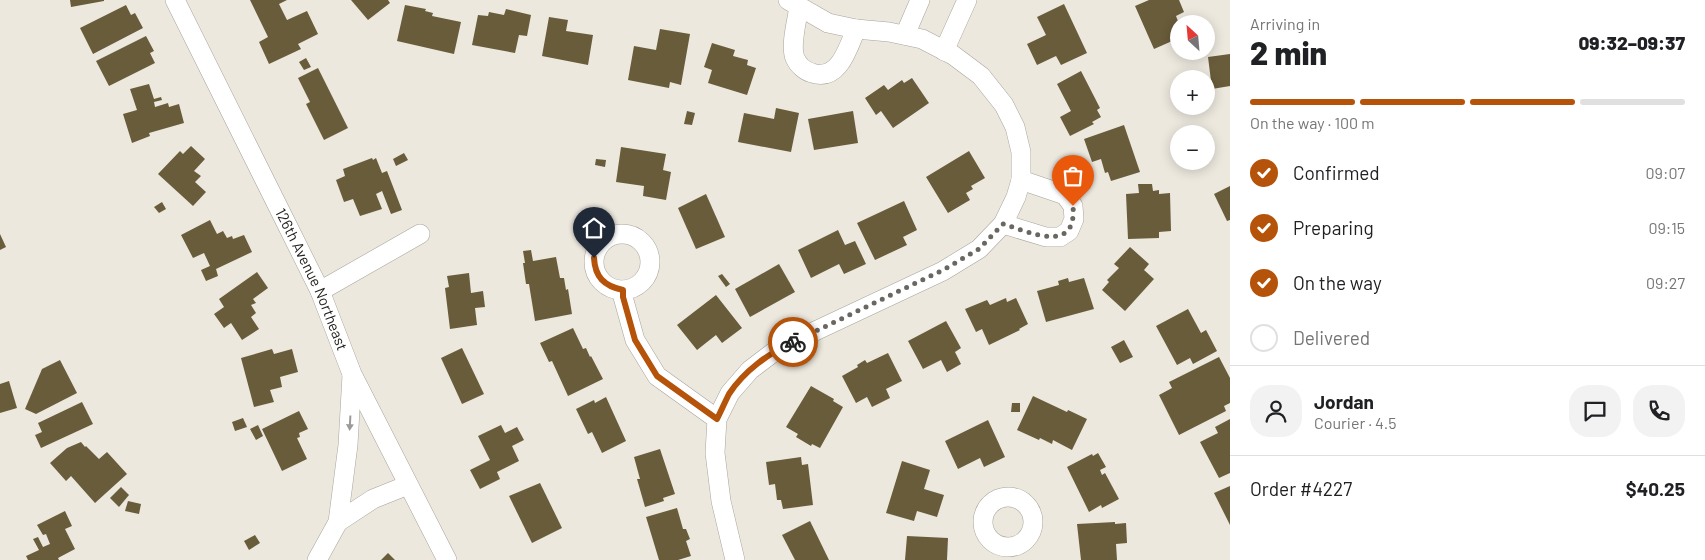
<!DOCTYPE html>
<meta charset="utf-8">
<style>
:root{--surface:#fff;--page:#f2f2f2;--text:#202124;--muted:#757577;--line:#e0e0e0;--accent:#b45309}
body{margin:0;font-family:Barlow,sans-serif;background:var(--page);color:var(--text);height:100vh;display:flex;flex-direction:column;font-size:19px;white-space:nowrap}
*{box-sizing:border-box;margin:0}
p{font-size:16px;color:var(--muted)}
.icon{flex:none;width:28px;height:28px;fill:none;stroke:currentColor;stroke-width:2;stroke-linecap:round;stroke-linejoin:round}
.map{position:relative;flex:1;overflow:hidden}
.sheet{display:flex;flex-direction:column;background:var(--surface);width:475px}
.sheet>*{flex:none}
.needle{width:32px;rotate:334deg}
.buttons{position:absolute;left:1170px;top:15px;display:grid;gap:10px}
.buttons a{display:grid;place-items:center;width:45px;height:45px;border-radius:50%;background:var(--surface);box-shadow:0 2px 12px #0003;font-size:25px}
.pin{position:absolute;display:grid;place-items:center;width:42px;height:42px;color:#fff;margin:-51px -21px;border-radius:50% 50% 50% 0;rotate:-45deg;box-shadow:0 0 5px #0007}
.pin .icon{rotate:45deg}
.courier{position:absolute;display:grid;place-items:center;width:50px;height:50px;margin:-25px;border:4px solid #b45309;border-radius:50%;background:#fff;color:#222;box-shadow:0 1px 6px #0007}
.head em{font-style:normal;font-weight:800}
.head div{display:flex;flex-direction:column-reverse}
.head{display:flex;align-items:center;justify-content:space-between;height:85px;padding:0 20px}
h1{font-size:32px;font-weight:800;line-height:38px}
.bar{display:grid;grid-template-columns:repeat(4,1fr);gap:8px 5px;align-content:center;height:60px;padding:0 20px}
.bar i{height:6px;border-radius:4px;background:var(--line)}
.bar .current{background:var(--accent)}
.bar p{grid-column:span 4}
.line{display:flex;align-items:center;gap:12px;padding:0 20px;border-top:1px solid var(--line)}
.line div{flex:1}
.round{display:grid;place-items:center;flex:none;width:52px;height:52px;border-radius:20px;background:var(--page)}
ol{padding:0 20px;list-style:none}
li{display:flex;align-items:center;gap:15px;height:55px}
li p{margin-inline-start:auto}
li .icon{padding:5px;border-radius:50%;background:var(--accent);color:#fff;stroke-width:4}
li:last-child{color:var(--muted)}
li i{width:28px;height:28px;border:2px solid var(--line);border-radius:50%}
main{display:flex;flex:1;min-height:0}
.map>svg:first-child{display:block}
.building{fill:#695c3b}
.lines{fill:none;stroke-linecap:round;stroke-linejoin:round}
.street-casing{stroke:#a8a49b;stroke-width:20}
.street{stroke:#fff;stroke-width:19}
.oneway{fill:#9c9b9a}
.done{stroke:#696761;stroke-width:5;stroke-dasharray:0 9}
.route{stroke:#b45309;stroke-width:6}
.labels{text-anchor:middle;stroke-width:5;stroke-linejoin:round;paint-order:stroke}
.street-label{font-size:15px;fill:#23211e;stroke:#fff}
</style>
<main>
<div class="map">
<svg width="1230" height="560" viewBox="0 0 1230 560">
<rect width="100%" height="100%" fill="#ece8de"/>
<g class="building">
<path d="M70,0h34v1l-33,6z"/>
<path d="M250,0h37l-8,4 8,16 20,-9 11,23 -20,10 3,5 -32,15 -10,-22 9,-5z"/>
<path d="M351,0h37l2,3 -22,17z"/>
<path d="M1149,0h30l5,12 -8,4 3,8v14l-25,11 -19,-43z"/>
<path d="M1064,4l23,49 -26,12 -5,-9 -19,9 -10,-21 19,-9 -9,-18z"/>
<path d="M126,5l5,10 4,-2 8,15 -50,26 -13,-26z"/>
<path d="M405,5l21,4 -1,2 8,2 -1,3 29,6 -7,32 -57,-13z"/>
<path d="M506,9l25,6 -4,21 -8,-1 -4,18 -43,-8 6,-30 10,1 1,-4 15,3z"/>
<path d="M549,17l19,3 -2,11 27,4 -5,30 -46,-9z"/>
<path d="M660,29l30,5 -9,51 -11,-3 -1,6 -41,-8 6,-34 22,4z"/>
<path d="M146,36l8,15 -4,2 5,10 -46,23 -13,-25z"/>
<path d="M712,43l23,7 -2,6 15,4 -1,5 9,3 -9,27 -39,-12 4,-13 -8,-3z"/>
<path d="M1230,54v32l-18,3 -4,-32z"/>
<path d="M306,58l5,9 -7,3 -5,-8z"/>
<path d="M318,68l30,60 -24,12 -18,-36 4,-2 -12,-24z"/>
<path d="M1081,71l19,37 -3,2 4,7 -9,5 2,2 -24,12 -10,-19 11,-6 -14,-27z"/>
<path d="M912,78l17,25 -36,25 -12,-17 -5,4 -11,-17 19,-13 4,5 14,-10 2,3z"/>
<path d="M149,84l5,15 7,-2 1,3 -8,2 1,5 13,-4 1,4 10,-3 5,19 -35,10 1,3 -18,7 -9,-29 14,-4 -7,-21z"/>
<path d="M776,108l23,5 -8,39 -53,-10 6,-29 30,6z"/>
<path d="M687,111l8,2 -3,12 -8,-1z"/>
<path d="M853,111l5,32 -44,7 -6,-31z"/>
<path d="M1124,125l16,47 -29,9 -3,-9 -3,1 -4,-14 -9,3 -8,-23z"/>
<path d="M191,146l14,13 -11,12 7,5 -6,6 11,10 -13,14 -35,-32 22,-23 3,3z"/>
<path d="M621,147l45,7 -3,16 8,2 -5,28 -23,-4 1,-10 -28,-4z"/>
<path d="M969,151l16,27 -14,8 2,3 -7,4 4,7 -22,13 -22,-36z"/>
<path d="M404,153l4,7 -12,6 -3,-7z"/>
<path d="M372,158l1,2 3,-2 6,15 5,-2 15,39 -11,4 -9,-23 -6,3 6,15 -22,7 -7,-17 -9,3 -8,-22 9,-4 -2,-7z"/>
<path d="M596,159l10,1 -1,7 -10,-2z"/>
<path d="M1138,184h14l1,7 6,-1v4l11,-1 1,38 -12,1v6l-31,1 -2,-45 13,-1z"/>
<path d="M1230,186v34l-3,1 -13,-27z"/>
<path d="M706,194l19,43 -29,12 -18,-41z"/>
<path d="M904,201l13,29 -14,7 4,8 -32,15 -18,-37z"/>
<path d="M162,202l4,7 -7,4 -5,-6z"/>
<path d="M210,220l7,14 6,-3 4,7 5,-2 1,3 11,-4 8,17 -36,17 2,7 -12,5 -5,-11 9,-4 -6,-13 -11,5 -12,-23z"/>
<path d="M838,230l7,15 10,-4 11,23 -22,10 -5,-10 -28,14 -13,-28z"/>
<path d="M0,234l6,13 -6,3z"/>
<path d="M1130,247l19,17 -5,6 10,9 -29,32 -23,-21 7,-8 -2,-2 12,-12 -5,-4z"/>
<path d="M531,250l2,11 23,-4 4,21h4l2,12 2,-1 4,25 -37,7 -6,-37h-3l-3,-21h2l-2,-12z"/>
<path d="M779,264l16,28 -45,25 -15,-28z"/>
<path d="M257,272l11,16 -15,11 3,4 -5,2 5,8 -5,4 8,12 -17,11 -11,-17 -7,5 -10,-14 10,-7 -5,-8z"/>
<path d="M469,273l2,20 12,-2 2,16 -10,1 2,17 -27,4 -5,-41 4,-1 -2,-11z"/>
<path d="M722,274l8,10 -4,3 -8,-11z"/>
<path d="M1068,278l1,4 15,-4 10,31 -48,13 -9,-31 22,-6 -1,-4z"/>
<path d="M716,295l26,33 -20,15 -6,-8 -19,15 -20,-25z"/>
<path d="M1006,298l1,4 9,-4 12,26 -9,5 1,1 -31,15 -7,-16 -6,3 -11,-23 22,-9 3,5z"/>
<path d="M1188,309l13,24 5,-3 11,21 -24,13 -3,-6 -13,7 -21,-39z"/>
<path d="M946,321l15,27 -6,4 6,12 -14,8 -6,-12 -18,9 -15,-28z"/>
<path d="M573,328l10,21 3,-1 4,9 1,-1 12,23 -35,17 -16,-35 -3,1 -9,-19z"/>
<path d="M1124,340l9,17 -13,6 -9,-16z"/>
<path d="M462,348l22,46 -22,10 -21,-46z"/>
<path d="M272,349l2,5 18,-5 6,23 -18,5 2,10 -12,3 4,12 -20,5 -13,-49z"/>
<path d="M888,353l14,28 -16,8 4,9 -18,9 -5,-10 -11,6 -14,-27 16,-9 -1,-2 8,-5 2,3z"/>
<path d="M1219,357l11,21v25l-6,3 2,5 -47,24 -20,-40 13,-7 -3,-6z"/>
<path d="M60,360l17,33 -41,21 -11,-5 17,-40z"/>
<path d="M9,381l8,27 -17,5v-29z"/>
<path d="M811,386l23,13 -1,2 10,6 -23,41 -8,-4 -1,2 -15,-9 2,-3 -12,-7z"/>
<path d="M1033,396l34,16 1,-2 19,9 -15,31 -19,-10 -1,4 -12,-6 -1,2 -22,-10z"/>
<path d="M606,397l20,44 -24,12 -10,-21 -4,2 -12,-25 18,-9 1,3z"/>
<path d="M82,402l11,22 -52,24 -6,-13 7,-3 -4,-9z"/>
<path d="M1012,403h8v9h-9z"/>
<path d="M299,411l9,18 -9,4 1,4 -3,1 10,21 -25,12 -20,-42z"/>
<path d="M243,418l4,9 -12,4 -3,-9z"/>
<path d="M1230,419v54l-11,5 -19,-36 18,-9 -3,-6z"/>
<path d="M988,420l17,37 -21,10 -4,-9 -22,11 -13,-28z"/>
<path d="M258,425l5,11 -7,4 -6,-11z"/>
<path d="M501,425l4,8 12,-6 7,13 -12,6 7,15 -22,11 3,7 -20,10 -10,-19 20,-10 -12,-24z"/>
<path d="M81,442l4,5 1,-1 13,13 8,-7 20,22 -32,29 -24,-27 -5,5 -16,-18 17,-15z"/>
<path d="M660,449l15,45 -12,4 1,3 -19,6 -8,-28h3l-6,-22z"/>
<path d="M1098,453l8,14 -6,3 2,5 3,-2 14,26 -17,9 -1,-3 -12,7 -22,-45 25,-13 1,2z"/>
<path d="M801,457l1,8 6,-1 5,41 -30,4 -2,-9h-4l-2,-16 -6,1 -3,-23z"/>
<path d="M902,461l28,9 -6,19 20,6 -7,22 -20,-6 -3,10 -28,-8z"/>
<path d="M540,483l22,45 -30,15 -23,-47z"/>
<path d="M1230,486v39l-16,-32z"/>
<path d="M121,487l8,8 -10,12 -9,-9z"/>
<path d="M128,501l13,3 -2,10 -14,-3z"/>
<path d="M677,508l6,21h3l4,10 -4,2 5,15 -13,4h-19l-13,-43z"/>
<path d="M65,511l7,15 -7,3 10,20 -17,9 1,2h-31l-2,-4 13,-6 -6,-11 5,-2 5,10 7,-3 -4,-10 -3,1 -6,-10z"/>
<path d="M810,521l19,39h-34l-13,-25z"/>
<path d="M1115,522v2l11,-1 1,20 -11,1 1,16h-36l-4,-36z"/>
<path d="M255,535l5,8 -11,7 -5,-9z"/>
<path d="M907,536l41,2 -1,22h-42z"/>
<path d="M388,553l7,7h-14z"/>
</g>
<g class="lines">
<defs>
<g id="street">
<path id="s1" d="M175,0l145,291 32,83 95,186"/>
<path d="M799,7c-2,13 -9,39 -4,51 3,7 10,13 17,15 27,9 36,-25 44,-44"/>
<path d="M905,35l15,-35"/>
<path d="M944,51l23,-51"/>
<path d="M1003,224l43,13h14l9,-6 5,-12 -1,-13 -8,-11 -44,-15"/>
<circle cx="622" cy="262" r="28"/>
<path d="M623,290v7l12,43 22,36 60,43"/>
<path d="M320,291l100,-57"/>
<circle cx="1008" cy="522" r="25"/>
<path d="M338,522l35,-23 35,-14"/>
<path d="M317,560l21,-38 10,-77 4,-70"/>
<path d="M735,560l-14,-59 -6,-48 2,-34 13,-26 20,-23 29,-22 164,-77 36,-22 24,-25 13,-27 5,-17v-28l-6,-25 -11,-22 -23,-29 -28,-21 -31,-16 -33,-7 -33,-3 -28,-6 -40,-23"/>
</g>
</defs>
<use href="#street" class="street-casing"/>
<use href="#street" class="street"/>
</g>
<defs><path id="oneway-solid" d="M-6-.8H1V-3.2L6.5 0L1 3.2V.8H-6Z" transform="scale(1.25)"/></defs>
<use class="oneway" href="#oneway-solid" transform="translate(350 423) rotate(93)"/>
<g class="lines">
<path class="done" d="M793,342l150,-72 36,-21 24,-25c27,8 74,31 70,-18"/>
<path class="route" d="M594,258c1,19 10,28 29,32v7l12,43 22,36 60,43c4,-8 8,-17 12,-25 15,-23 40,-41 64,-52"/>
</g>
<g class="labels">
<g class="street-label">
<text dy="5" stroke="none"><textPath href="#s1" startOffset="311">126th Avenue Northeast</textPath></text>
</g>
</g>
</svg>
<div class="buttons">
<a><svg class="needle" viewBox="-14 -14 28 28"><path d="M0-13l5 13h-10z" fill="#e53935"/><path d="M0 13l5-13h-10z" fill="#757577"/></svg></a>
<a>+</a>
<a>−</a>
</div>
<div class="pin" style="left:1073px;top:206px;background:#ea580c"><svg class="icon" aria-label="bag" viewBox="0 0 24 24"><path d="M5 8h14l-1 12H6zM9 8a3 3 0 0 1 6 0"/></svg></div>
<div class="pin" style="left:594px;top:258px;background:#1f2937"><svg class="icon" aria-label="home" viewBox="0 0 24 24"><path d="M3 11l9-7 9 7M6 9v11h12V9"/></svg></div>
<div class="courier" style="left:793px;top:342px"><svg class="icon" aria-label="bike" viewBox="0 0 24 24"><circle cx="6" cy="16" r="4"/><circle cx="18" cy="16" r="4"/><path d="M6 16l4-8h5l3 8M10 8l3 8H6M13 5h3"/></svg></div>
</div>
<section class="sheet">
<div class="head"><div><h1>2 min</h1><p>Arriving in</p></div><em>09:32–09:37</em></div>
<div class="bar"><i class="current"></i><i class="current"></i><i class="current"></i><i></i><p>On the way · 100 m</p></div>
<ol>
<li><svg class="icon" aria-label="check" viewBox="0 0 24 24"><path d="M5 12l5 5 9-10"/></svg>Confirmed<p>09:07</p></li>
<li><svg class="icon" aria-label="check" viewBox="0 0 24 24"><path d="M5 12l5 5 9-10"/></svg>Preparing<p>09:15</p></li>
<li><svg class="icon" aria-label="check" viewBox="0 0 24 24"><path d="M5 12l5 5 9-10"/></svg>On the way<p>09:27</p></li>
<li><i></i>Delivered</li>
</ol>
<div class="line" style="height:90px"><a class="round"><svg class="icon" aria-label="person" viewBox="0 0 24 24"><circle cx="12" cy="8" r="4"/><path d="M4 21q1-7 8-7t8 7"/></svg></a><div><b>Jordan</b><p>Courier · 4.5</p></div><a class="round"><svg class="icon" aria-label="chat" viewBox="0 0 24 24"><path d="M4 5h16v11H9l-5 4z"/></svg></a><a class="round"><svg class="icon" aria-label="phone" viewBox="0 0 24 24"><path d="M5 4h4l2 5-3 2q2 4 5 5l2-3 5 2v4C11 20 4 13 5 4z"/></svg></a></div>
<div class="line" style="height:65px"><div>Order #4227</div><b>$40.25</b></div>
</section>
</main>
